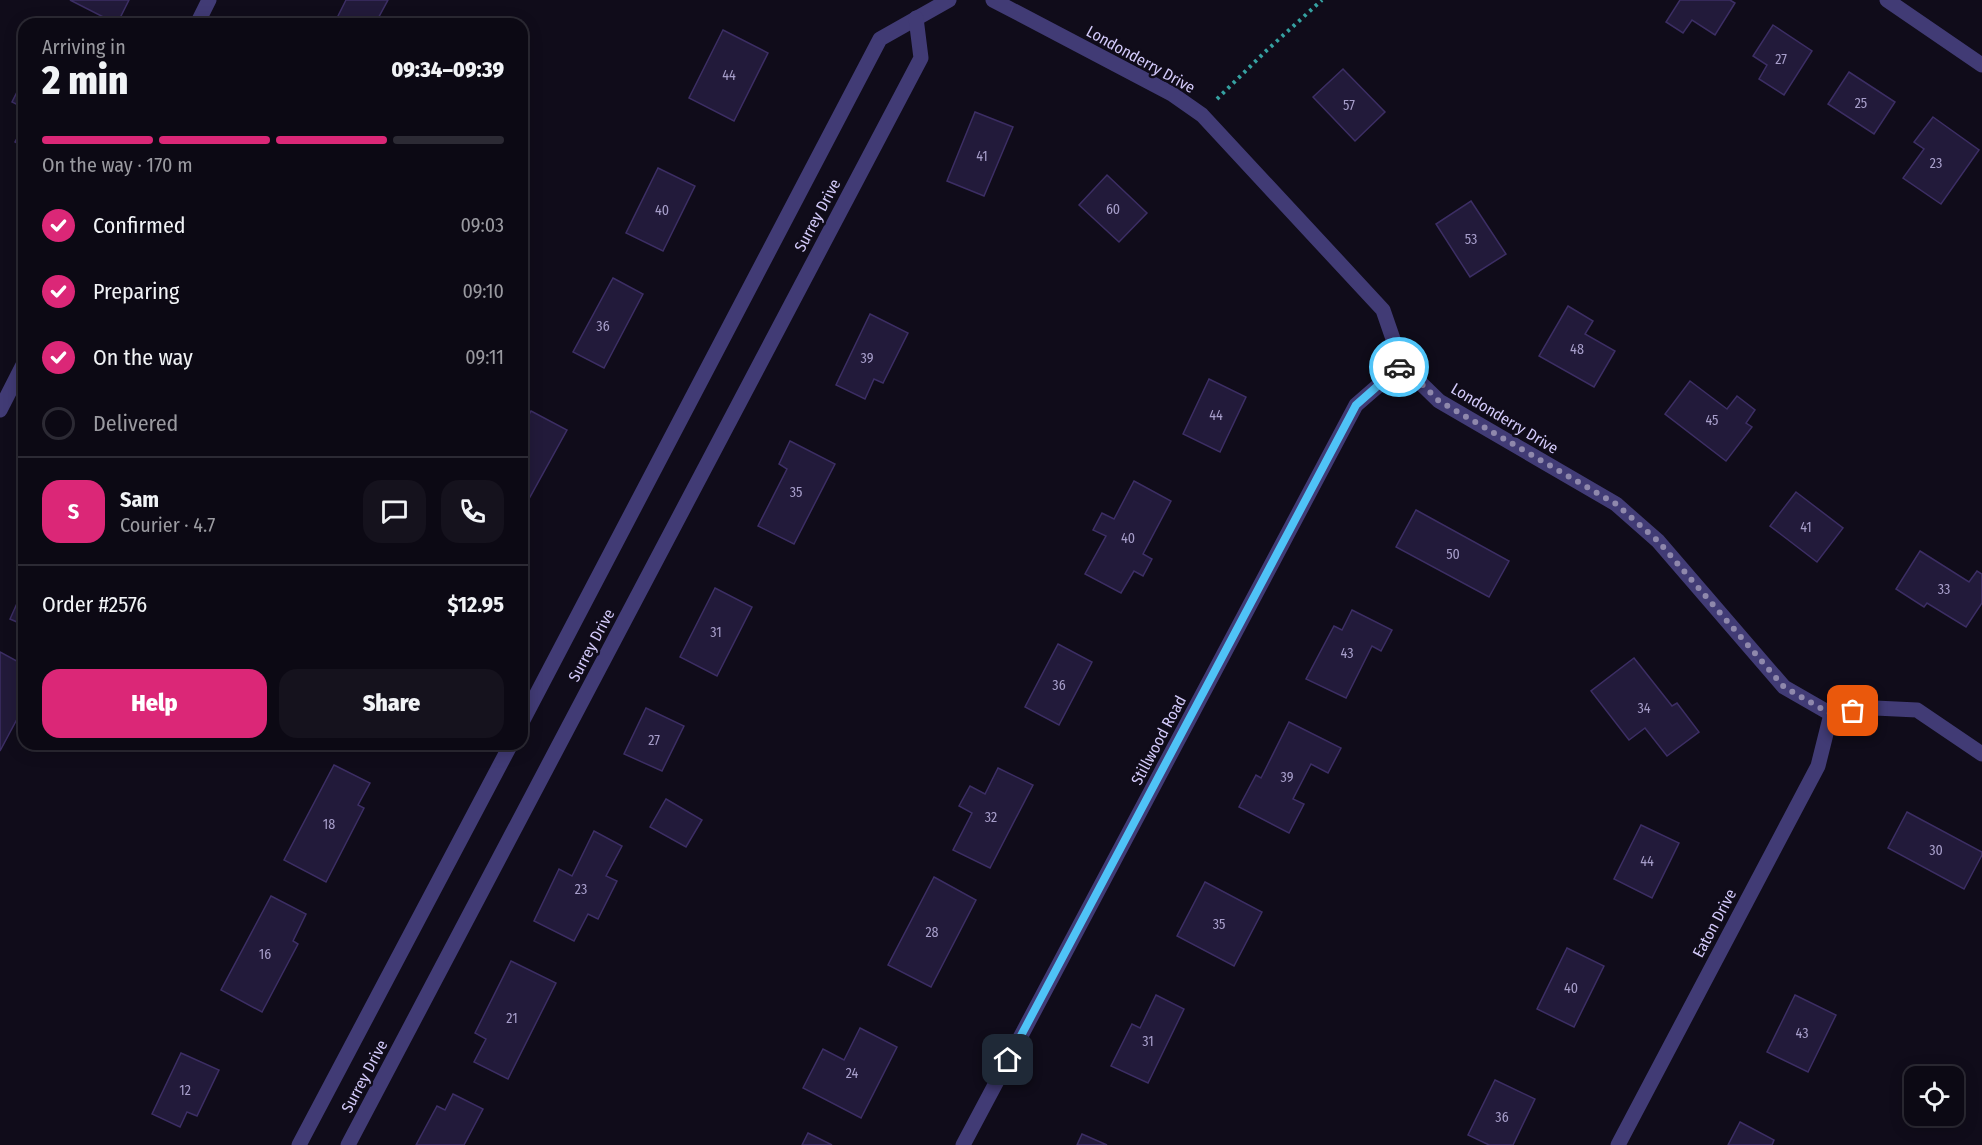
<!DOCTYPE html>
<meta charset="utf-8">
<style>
:root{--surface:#0c0914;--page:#15121d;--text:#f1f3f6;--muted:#9a9aa0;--line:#2c2a34;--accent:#db2777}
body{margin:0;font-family:"Fira Sans Condensed",sans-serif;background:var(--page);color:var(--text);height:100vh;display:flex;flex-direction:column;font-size:22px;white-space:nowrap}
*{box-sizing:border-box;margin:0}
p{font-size:20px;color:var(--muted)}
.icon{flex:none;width:33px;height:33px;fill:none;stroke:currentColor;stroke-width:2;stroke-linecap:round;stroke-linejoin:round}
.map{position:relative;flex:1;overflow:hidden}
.details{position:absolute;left:18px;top:18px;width:510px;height:732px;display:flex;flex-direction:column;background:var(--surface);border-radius:18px;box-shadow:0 3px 15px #0003,0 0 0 2px var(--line)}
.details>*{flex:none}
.fabs{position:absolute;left:1904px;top:1066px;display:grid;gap:12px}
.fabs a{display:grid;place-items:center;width:60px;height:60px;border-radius:12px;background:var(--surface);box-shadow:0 3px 15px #0003,0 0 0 2px var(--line);font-size:30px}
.pin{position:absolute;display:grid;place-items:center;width:51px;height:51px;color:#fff;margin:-26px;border-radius:12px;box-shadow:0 3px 9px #0006}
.courier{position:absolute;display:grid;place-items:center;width:60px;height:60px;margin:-30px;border:4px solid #4fc3f7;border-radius:50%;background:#fff;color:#222;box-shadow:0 2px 8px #0007}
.overview em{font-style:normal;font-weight:800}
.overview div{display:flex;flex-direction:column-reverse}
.overview{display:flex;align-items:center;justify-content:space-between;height:102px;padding:0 24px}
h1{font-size:39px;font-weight:800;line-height:45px}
.bar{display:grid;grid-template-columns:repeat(4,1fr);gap:9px 6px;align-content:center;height:72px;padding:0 24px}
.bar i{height:8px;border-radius:4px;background:var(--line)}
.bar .active{background:var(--accent)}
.bar p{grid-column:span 4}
.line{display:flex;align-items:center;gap:15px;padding:0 24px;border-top:2px solid var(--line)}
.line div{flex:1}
.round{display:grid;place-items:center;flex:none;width:63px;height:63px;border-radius:18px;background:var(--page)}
ol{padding:0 24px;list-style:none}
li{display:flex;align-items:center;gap:18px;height:66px}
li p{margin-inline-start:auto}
li .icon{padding:6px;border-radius:50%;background:var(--accent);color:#fff;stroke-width:4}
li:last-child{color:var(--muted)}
li i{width:33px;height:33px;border:3px solid var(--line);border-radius:50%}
.action{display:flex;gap:12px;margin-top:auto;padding:12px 24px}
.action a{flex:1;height:69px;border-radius:18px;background:var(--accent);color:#fff;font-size:24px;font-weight:800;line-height:69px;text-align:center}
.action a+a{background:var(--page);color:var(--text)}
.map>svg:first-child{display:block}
.building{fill:#221a3a;stroke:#3c2e64;stroke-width:1.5}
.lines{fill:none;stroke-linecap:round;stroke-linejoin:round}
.path{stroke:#36a2a2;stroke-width:4;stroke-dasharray:3 4.5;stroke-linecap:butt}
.minor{stroke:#413b75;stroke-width:15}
.done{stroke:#8f88ac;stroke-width:6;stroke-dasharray:0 10.8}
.route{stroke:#4fc3f7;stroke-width:8}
.labels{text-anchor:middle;stroke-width:5;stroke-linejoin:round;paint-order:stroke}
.number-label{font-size:14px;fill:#a79eca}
.street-label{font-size:16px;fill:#d3cafa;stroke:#100c1a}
</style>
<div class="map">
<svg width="1982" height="1145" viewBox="0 0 1982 1145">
<rect width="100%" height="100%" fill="#100c1a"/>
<g class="building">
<path d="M70,0h59l-12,24z"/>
<path d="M346,0h42l-13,24h-41z"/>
<path d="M1680,0h50l5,3 -20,32 -23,-15 -9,13 -17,-11z"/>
<path d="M1773,25l39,26 -28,44 -25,-16 8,-14 -14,-9z"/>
<path d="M723,30l45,23 -34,68 -45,-23z"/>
<path d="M1343,69l42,43 -30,29 -42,-44z"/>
<path d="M1849,72l46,30 -21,32 -46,-30z"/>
<path d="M24,78v30l-12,-6z"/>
<path d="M975,112l38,15 -29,69 -37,-15z"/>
<path d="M1933,117l46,33 -38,54 -38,-26 21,-29 -10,-7z"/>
<path d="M24,125v22l-9,-5z"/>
<path d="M658,168l37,18 -32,65 -37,-18z"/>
<path d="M1107,175l40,38 -28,29 -40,-37z"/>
<path d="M1471,201l35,53 -36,23 -34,-53z"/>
<path d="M613,278l30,16 -39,74 -31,-16z"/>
<path d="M1568,306l25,15 -8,13 30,17 -21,36 -55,-31z"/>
<path d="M870,314l38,19 -25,50 -9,-4 -9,20 -29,-14z"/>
<path d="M1209,379l37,18 -26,55 -37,-18z"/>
<path d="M1690,381l37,28 10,-13 18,14 -9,13 6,4 -26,34 -61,-47z"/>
<path d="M531,411l36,19 -42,76 -3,-1v-77z"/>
<path d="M790,441l45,23 -41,80 -36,-18 29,-57 -8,-5z"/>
<path d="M1134,481l37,20 -28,53 9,5 -9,17 -9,-5 -13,22 -36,-19 21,-38 -13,-6 9,-17 12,6z"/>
<path d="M1796,492l47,36 -26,34 -47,-36z"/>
<path d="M1416,510l93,51 -20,36 -93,-50z"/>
<path d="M1920,551l49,31 8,-11 5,3v29l-16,24 -39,-24 -3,4 -28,-18z"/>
<path d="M715,588l37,19 -35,69 -37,-19z"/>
<path d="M23,590l1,1v34l-14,-6z"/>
<path d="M1352,610l40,20 -11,21 -9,-5 -26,52 -40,-19 28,-53 8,4z"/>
<path d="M1058,644l34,18 -33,63 -34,-18z"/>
<path d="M0,652l24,13v41l-24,45z"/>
<path d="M1634,658l38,48 5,-3 22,29 -32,24 -22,-28 -16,12 -38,-49z"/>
<path d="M646,708l38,18 -22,45 -38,-17z"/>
<path d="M1289,722l52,26 -13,25 -17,-9 -18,35 11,5 -15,29 -50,-26 17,-32 5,3z"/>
<path d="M334,765l36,18 -12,22 6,3 -38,74 -42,-22z"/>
<path d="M998,768l35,17 -43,83 -37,-18 19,-37 -13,-7 11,-20 15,8z"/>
<path d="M666,799l36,21 -16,27 -36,-20z"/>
<path d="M1907,812l75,40v3l-18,34 -76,-41z"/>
<path d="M1641,825l38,18 -27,55 -38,-19z"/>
<path d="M594,831l28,15 -16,30 11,5 -19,38 -10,-5 -14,27 -40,-20 25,-52 13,7z"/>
<path d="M934,877l42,23 -45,87 -43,-22z"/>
<path d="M1205,882l57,30 -28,54 -57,-30z"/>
<path d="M271,896l35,18 -13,27 5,3 -36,68 -41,-22z"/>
<path d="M1567,948l37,18 -30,61 -37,-18z"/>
<path d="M511,961l45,22 -48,96 -34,-17 12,-23 -11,-6z"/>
<path d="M1156,995l28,14 -36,74 -37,-17 21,-42 8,4z"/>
<path d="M1795,995l41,20 -28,57 -41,-20z"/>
<path d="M860,1028l37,19 -36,71 -58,-30 20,-39 21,11z"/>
<path d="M181,1053l38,17 -22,46 -10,-4 -7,15 -28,-13z"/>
<path d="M1495,1080l40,19 -22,46h-24l-21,-10z"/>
<path d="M453,1094l30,15 -19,36h-48l21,-39 8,4z"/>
<path d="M1740,1122l34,18 -2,5h-44z"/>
<path d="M808,1133l24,12h-30z"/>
<path d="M1082,1134l25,11h-30z"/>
</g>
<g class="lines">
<path class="path" d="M1217,99l49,-48 56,-51"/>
<g class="minor">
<path d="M993,0l179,94 30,21 181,195 19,55 37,36 177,103 42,37 126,146 47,27 44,-6 42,2 65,44"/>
<path d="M1887,0l95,65"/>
<path d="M197,24l12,-24"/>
<path d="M0,410l24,-47"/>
<path d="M522,722l358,-683 69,-39"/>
<path d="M299,1145l212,-401"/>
<path d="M348,1145l573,-1087 -5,-40"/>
<path d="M963,1145l393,-740 46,-40"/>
<path d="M1618,1145l200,-379 13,-52"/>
</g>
</g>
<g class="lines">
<path class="done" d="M1399,367l3,-2 37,36 177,103 42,37 126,146 47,27 22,-3"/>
<path class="route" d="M1008,1060l348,-655 43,-38"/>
</g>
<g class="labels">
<g class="number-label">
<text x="1781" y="64">27</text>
<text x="729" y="80">44</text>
<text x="1861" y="108">25</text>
<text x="1349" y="110">57</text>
<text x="982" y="161">41</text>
<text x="1936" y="168">23</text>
<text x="1113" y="214">60</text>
<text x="662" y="215">40</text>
<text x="1471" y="244">53</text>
<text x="603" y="331">36</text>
<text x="1577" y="354">48</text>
<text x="867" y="363">39</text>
<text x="1216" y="420">44</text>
<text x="1712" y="425">45</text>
<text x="796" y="497">35</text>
<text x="1806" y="532">41</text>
<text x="1128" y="543">40</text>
<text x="1453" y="559">50</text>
<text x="1944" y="594">33</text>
<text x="716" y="637">31</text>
<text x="1347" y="658">43</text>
<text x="1059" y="690">36</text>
<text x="1644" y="713">34</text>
<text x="654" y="745">27</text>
<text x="1287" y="782">39</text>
<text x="991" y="822">32</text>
<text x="329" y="829">18</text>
<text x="1936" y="855">30</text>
<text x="1647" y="866">44</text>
<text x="581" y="894">23</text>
<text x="1219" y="929">35</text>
<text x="932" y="937">28</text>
<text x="265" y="959">16</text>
<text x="1571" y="993">40</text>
<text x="512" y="1023">21</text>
<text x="1802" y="1038">43</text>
<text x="1148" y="1046">31</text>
<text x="852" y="1078">24</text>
<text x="185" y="1095">12</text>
<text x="1502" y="1122">36</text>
</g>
<g class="street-label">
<text transform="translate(1141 59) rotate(29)" y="6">Londonderry Drive</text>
<text transform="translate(817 215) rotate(-62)" y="6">Surrey Drive</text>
<text transform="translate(1505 418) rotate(31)" y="6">Londonderry Drive</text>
<text transform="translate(591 645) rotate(-62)" y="6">Surrey Drive</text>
<text transform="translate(1158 740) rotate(-62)" y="6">Stillwood Road</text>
<text transform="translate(1714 923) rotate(-62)" y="6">Eaton Drive</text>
<text transform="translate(364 1076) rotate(-62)" y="6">Surrey Drive</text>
</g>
</g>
</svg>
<div class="fabs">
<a><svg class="icon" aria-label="locate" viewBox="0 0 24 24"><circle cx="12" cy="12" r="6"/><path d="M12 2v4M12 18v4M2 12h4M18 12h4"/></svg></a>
</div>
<div class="pin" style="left:1853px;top:711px;background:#ea580c"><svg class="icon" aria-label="bag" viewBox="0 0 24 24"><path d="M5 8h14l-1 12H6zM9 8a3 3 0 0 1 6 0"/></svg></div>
<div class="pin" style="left:1008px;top:1060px;background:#1f2937"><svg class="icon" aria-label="home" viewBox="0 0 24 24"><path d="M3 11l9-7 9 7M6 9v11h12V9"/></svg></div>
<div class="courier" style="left:1399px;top:367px"><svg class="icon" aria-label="car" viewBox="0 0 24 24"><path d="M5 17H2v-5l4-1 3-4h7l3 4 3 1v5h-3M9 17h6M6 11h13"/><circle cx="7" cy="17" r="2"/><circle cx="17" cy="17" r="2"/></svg></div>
<section class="details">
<div class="overview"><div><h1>2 min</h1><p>Arriving in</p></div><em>09:34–09:39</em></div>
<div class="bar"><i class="active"></i><i class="active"></i><i class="active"></i><i></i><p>On the way · 170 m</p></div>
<ol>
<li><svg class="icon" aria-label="check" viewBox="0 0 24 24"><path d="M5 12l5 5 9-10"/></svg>Confirmed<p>09:03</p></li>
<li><svg class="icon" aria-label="check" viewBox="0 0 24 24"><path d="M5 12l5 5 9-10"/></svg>Preparing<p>09:10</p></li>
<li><svg class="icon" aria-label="check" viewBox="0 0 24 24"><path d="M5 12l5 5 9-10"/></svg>On the way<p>09:11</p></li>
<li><i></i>Delivered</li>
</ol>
<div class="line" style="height:108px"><b class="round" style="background:var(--accent);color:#fff">S</b><div><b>Sam</b><p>Courier · 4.7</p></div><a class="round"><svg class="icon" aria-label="chat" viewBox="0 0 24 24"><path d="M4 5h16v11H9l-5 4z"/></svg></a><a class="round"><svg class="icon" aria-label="phone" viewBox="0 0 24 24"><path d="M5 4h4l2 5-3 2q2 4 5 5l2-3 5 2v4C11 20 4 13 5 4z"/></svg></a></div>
<div class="line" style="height:78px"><div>Order #2576</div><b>$12.95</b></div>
<div class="action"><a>Help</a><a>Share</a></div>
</section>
</div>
